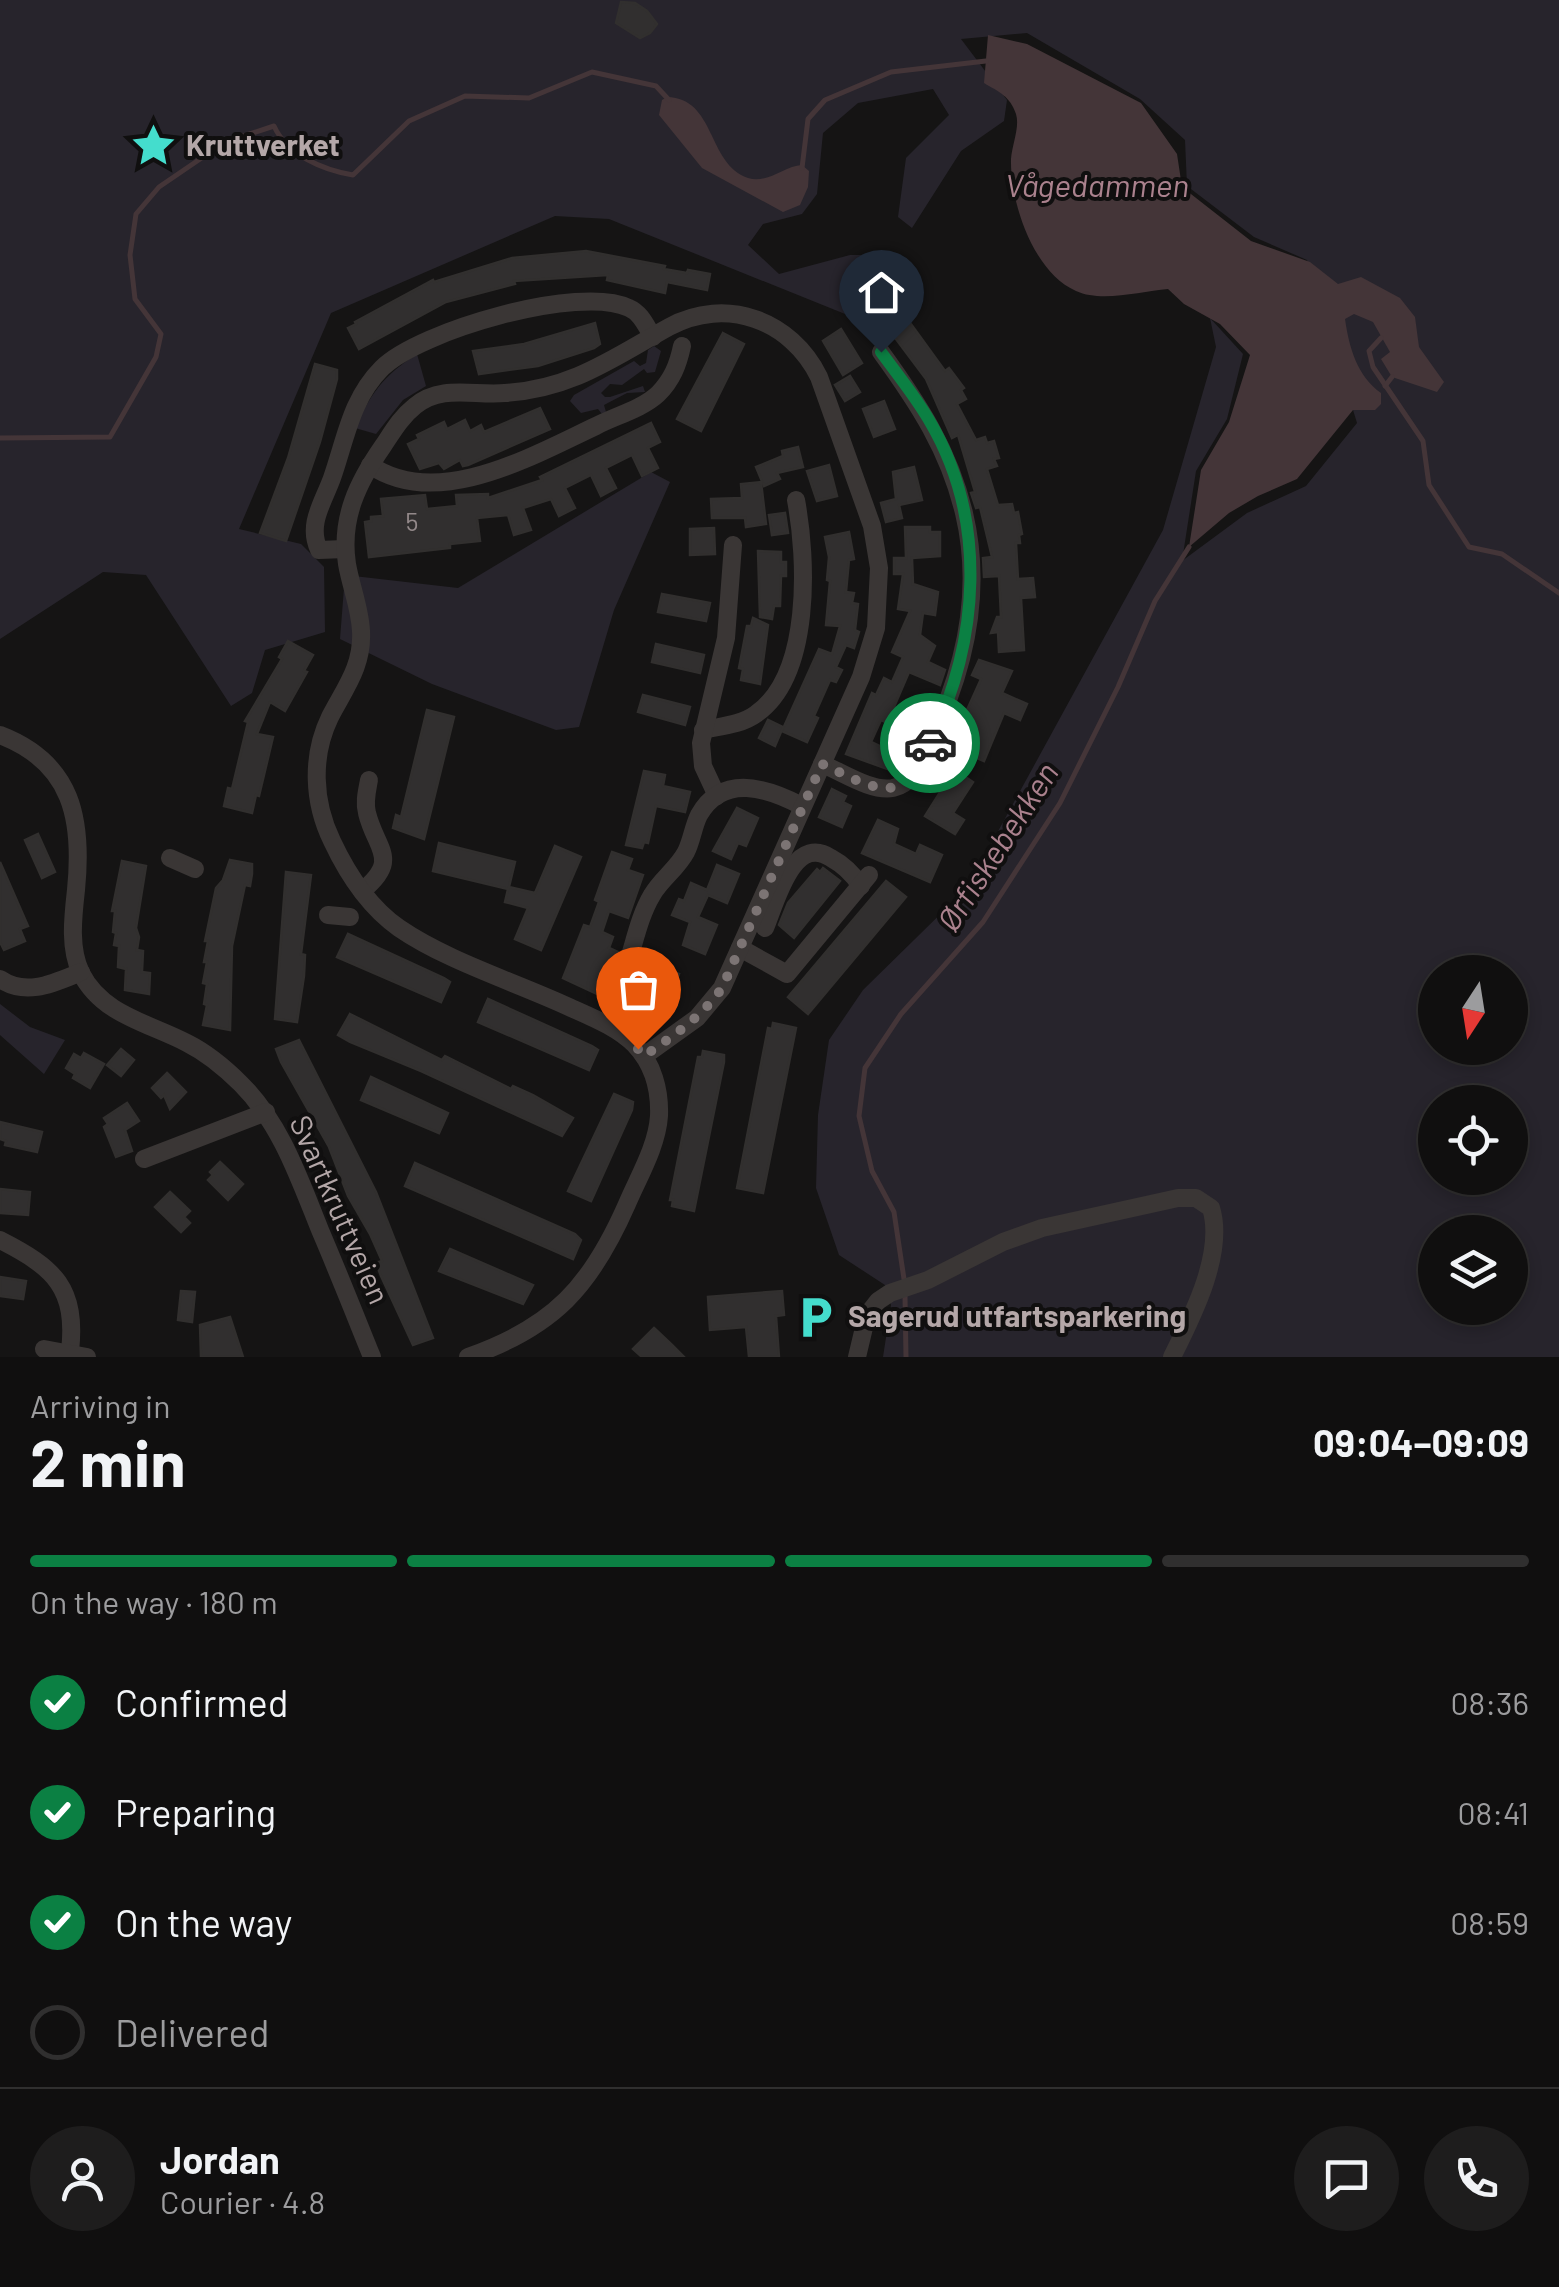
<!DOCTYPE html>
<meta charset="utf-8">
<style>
:root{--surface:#100f0f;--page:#1e1d1d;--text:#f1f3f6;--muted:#9c9c9e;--line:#302f2f;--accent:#0b8043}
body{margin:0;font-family:Barlow,sans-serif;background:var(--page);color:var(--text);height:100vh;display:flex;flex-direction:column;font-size:38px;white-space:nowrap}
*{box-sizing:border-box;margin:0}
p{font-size:32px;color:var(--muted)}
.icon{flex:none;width:55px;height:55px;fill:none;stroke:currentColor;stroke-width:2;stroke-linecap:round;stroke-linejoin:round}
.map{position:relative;height:1357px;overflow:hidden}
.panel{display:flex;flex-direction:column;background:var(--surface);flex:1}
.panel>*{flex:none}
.needle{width:65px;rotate:192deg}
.controls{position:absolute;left:1418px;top:955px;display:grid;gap:20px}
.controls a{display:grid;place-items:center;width:110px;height:110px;border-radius:50%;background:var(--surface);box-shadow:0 5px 15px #0003,0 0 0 2px var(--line);font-size:50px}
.pin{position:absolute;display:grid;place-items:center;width:85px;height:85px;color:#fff;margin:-102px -42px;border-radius:50% 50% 50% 0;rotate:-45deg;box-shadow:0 0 10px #0007}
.pin .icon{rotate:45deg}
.courier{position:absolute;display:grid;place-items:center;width:100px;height:100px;margin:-50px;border:8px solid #0b8043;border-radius:50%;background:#fff;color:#222;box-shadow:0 2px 12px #0007}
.overview em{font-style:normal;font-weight:700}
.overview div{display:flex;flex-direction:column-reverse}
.overview{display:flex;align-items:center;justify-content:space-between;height:170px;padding:0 30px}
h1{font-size:65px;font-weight:700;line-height:75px}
.bar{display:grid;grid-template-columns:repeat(4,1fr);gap:15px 10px;align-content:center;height:120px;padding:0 30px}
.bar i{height:12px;border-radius:8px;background:var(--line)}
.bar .selected{background:var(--accent)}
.bar p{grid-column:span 4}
.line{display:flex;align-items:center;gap:25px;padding:0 30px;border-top:2px solid var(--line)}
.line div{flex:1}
.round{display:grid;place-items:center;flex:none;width:105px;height:105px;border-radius:52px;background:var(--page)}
ol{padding:0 30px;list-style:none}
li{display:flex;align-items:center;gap:30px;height:110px}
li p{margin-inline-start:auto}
li .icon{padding:10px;border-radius:50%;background:var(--accent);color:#fff;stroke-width:4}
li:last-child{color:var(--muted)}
li i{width:55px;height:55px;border:5px solid var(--line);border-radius:50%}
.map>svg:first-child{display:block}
.green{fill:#27242c;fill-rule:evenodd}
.water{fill:#443538}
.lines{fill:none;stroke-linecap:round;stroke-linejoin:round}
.stream{stroke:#443538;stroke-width:5}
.building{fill:#312f2f;stroke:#312f2e;stroke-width:2.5}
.minor{stroke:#3a3635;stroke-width:18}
.done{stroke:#7c7474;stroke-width:10;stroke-dasharray:0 18}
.route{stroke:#0b8043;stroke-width:12}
.labels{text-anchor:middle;stroke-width:8;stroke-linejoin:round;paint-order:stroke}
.number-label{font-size:25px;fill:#93898a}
.poi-label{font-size:30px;font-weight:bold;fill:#b4a7a8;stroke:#100f0f;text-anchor:start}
.street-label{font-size:30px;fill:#b4a7a8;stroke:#100f0f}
.water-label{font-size:32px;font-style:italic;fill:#ab828e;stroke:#100f0f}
</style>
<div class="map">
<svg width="1559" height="1357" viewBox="0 0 1559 1357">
<rect width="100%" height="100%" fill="#151414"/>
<g class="green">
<path d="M0,0h1559v1357h-676l8,-52 -6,-20 -46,-30 -23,-67 2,-73 11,-75 34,-50 104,-102 196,-358 53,-183 -6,-29 33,36 -16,65 -31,52 -14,90 65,-48 59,-27 51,-63 -50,-163 -53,-23 -67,-51 -2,-46 -45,-41 -113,-66 -66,6 46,61 -3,21 -43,30 -49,77 -14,-11 8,-59 43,-43 -16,-26 -75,14 -35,30 -6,61 -15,20 -39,10 -15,21 31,29 71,-19h33l9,25 -13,36h-29l-241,-97 -54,-3 -224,97 -92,216 62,15 23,23 1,65 -60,18 -13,43 -21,13 -85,-131 -43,-3 -103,67zM1435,972h75v76h-75zM1435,1102h75v76h-75zM1435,1232h75v76h-75z"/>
<path d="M654,346l7,5 -6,21 -8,1 -3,-4 -22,16 -12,-1 -9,9 4,4h5l33,-11 2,6 -18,1 -23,12 2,7 -4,2 -4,-5 -17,4 -11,-12 4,-6 60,-34 6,5 6,-3 2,-13z"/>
<path d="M417,354l9,32 -23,14 -27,34 -21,-6c16,-35 29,-53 62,-74z"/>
<path d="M651,472l19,10 -56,128 -35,117 -23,3 -124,-46 -92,-45 5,-64 113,13z"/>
<path d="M0,1004l30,23 35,13 -21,34 -44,-39z"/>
</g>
<g class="water">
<path d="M988,35l39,9 114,59 36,51 5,33 69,54 59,21 28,22 23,-7 39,21 15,19 4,30 25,35 -7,10 -45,-15 -11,-18 9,-7 -17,-30 -19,-8 -9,5c4,28 12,57 36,74v11l-6,6h-22l-56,69 -39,17 -29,17 -40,34 12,-77 28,-48 21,-67 -30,-31 -36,-20 -16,-15c-27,2 -66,14 -92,2 -43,-19 -66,-89 -65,-132 1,-14 9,-32 5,-45 -6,-18 -17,-22 -32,-31z"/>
<path d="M667,97c49,1 40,67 81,81 20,6 36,-12 54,-13l7,6 -1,16 -8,18 -17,7 -81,-44 -43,-53 3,-15z"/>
</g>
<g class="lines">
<g class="stream">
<path d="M802,168l6,-49 17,-19 66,-28 95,-11"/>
<path d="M1381,338l-12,13 4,16 50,74 6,44 40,62 33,7 57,39"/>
<path d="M1385,386l7,-9"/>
<path d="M0,438l110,-1 46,-80 5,-23 -26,-35 -5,-44 6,-41 23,-27 66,-45 49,-16c13,29 49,44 79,49l56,-54 56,-25 64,2 63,-26 64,14 13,14"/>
<path d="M904,1279l-10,-67 -22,-41 -13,-55 6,-48 36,-54 82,-92 77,-119 58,-116 37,-86 34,-54"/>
<path d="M905,1296l1,61"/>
</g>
</g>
<g class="building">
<path d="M621,2l14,1 12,8 10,13 -7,9 -10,5 -24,-15z"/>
<path d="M586,251l79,15 -1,3 23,4 1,-3 22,4 -3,16 -40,-8 -2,11 -58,-13 1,-5 -94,6 1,3 -69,18 -87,47 -11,-21 8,-4 -1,-2 78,-42 1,2 78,-24z"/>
<path d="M899,295l8,11 -4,3 5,11 37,51 4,-3 15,20 -3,2 5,9 -9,5 19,36 9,-3 2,6 7,-2 5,17 -5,1 3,7 -10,3 11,36 14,-1 2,9 4,-1 4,22 -3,1 1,8h-4l2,36 15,-1 2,19 -14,1 3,52 -25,2 -1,-20 -7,1 6,-16h4l-2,-41 -15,1 -1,-19 9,-1 -12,-50 -4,1 -5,-15 4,-1 -17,-57 -6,3 -26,-59 -30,-40 -6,-5 -3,2 -16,-23z"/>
<path d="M595,323l5,21 -6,4 -56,18 -59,8 -6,-23 51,-7z"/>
<path d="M841,329l21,34 -19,12 -20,-34z"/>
<path d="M723,333l21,11 -43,87 -24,-12z"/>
<path d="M315,364l22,6v9l-17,63 -34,99 -26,-8 28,-75z"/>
<path d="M850,376l10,16 -15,9 -10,-16z"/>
<path d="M884,401l11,28 -21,8 -11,-28z"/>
<path d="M540,408l10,21 -82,36 -5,1 -3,-6 -16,9 -5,-6 -19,6 -12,-25 11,-5 -2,-4 27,-13 3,7 18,-9 5,11 11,-6 3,7z"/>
<path d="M651,423l9,19 -12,6 10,20 -16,8 -10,-21 -26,13 10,20 -15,8 -10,-21 -26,13 10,20 -16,8 -8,-17 -28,9 8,22 -17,5 -6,-20 -31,3 3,23 -30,3v4l-81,9 -4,-35 6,-1v-4l12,-1 -2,-17 44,-4 2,14 30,-3 -1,-11 32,-1v4l54,-18 -2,-3z"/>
<path d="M798,447l5,20 -26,6 3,6 -16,7 -8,-19 27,-11 -1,-5z"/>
<path d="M829,465l8,31 -20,5 -10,-30z"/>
<path d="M914,467l8,33 -23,5 3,13 -16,4 -5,-19 15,-4 -3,-27z"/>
<path d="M761,482l5,42 -20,3 -1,-9h-33l-1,-19 31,-1 -1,-14z"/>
<path d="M785,513l3,20 -16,2 -3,-20z"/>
<path d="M905,527h25v5h10v24l-28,2 1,26 25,8 -3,23 -12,-2 -3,22 15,11 -7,16 17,8 -5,15 -31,-13 -15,35 23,10 -6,16 -30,-13 -10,22 26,12 -7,16 -44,-16 26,-61 4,2 8,-17 8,4 11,-25 -11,-5 18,-41 -12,-2 5,-35h-9v-16h12z"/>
<path d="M714,528l1,26 -25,1v-26z"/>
<path d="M849,532l5,27 -5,1 -3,32 8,1 -2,10 6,1 -3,26 4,2 -5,16 -8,-3 -10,22 6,3 -6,12 -6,-2 -16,36 4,2 -11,24 -25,-11 37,-82 13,5 8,-28 -14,-1 4,-44 -3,-1 2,-23 -4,-20z"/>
<path d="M758,551l23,1v10h5v14h-5l-1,30h-6l-2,13 -12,-2z"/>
<path d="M662,594l48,9 -4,18 -48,-9z"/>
<path d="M753,618l15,7 -8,59 -19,-4 2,-11 -4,-1 8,-42h4z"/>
<path d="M288,641l25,14 -9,16 3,1 -22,39 -15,-9 -13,32 16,3 -14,59 -3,-1 -4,18 -28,-7 4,-18 4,1 16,-67 -3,-1 37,-62 -3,-2z"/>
<path d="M656,644l48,11 -4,18 -48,-11z"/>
<path d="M979,660l33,11 -10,22 25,11 -7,16 -16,-7 -20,48 -26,-11 8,-19 -14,-6 7,-19 8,4 14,-31 -9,-4z"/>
<path d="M643,695l47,12 -5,18 -47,-13z"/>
<path d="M427,710l27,7 -30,122 -31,-11 3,-13 5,2z"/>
<path d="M768,720l15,7 -8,19 -16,-8z"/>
<path d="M937,758l36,24 -20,31 11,7 -9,14 -30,-18 19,-30 1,-6 -15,-9z"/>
<path d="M644,771l21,4 -2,11 27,6 -5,20 -29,-6 -8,37 -4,-1 -2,6 -16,-3z"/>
<path d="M832,789l14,7 -3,6 8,4 -9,21 -23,-10z"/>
<path d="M737,808l21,10 -12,28 -8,-3 -7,16 -18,-8z"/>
<path d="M878,820l20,9 -4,15 22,10 4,-9 22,10 -12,27 -68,-29z"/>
<path d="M38,834l17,38 -13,6 -17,-38z"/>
<path d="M439,843l76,19 -6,25 26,6 20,-47 26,11 -40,93 -26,-11 13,-31 -23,-6 3,-13 -75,-18z"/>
<path d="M612,852l20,7 -4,11 15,5 -15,43 -19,-7 -7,21 11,5 -4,11 9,4 -9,28 36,14 -7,19 -75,-35 21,-53 6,2 9,-25 -4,-2z"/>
<path d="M230,860l22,4v10l-2,12 -5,-1 -13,61 -2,84 -27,-5 4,-20 -3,-1 3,-20 -4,-1 4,-21h-3l4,-21h-3l11,-53 7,-8z"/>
<path d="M122,861l24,5 -10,62 3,9 -2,13 6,1 -1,21 8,1 -1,21 -24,-4 1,-21 -8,-2 1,-21 -5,-1 2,-12 -3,-1 2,-21h-3z"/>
<path d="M0,862l28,64 -8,3 5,12 -21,9 -4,-8z"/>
<path d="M717,865l22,9 -12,29 -19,-8 -10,22 19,8 -12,29 -22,-9 7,-23 -18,-7 7,-16 5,2 7,-18 16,7z"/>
<path d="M823,868l17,13 -46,57 -15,-13 9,-22 29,-34 3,3z"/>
<path d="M286,872l25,3 -10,79 4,1 -1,21 -7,46 -22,-3z"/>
<path d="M886,881l20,16 -98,117 -20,-17z"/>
<path d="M348,934l96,44 6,4 -9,20 -104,-45z"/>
<path d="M659,966l20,8 -12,29 -22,-8z"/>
<path d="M488,999l104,47 6,4 -9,20 -111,-48z"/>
<path d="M350,1014l92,46 3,-4 66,33 2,-3 20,9 40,23 -11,18 -141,-65 -71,-29 -12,-7z"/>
<path d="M773,1023l23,5 -33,165 -26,-5 31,-160 4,1z"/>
<path d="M299,1040l77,152 57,146 -20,7 -32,-69 -5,-13 6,-2 -12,-27 -22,-38 -19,-49 -48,-85 -5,-13z"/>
<path d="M121,1049l13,11 -13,16 -14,-11z"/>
<path d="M703,1051l21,4v7l-30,149 -22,-5 1,-6h-3l28,-143h4z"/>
<path d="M84,1053l20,11 -14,24 -17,-10 2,-4 -9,-6 8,-14 7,4z"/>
<path d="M167,1073l19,19 -16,17 -6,-14 -3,3 -9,-10z"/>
<path d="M371,1077l77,36 -9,20 -78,-33z"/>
<path d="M614,1094l19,8 -1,8 -41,91 -23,-10z"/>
<path d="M127,1103l12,18 -14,9 7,21 -16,6 -12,-30 4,-3 -4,-6z"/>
<path d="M0,1122l42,10 -5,20 -32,-7 1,-4 -6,-2z"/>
<path d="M220,1162l23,22 -15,16 -20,-20 5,-5 -3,-3z"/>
<path d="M415,1163l160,71 6,6 -8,19 -168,-73z"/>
<path d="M0,1189l30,3 -2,23 -28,-2z"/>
<path d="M170,1192l20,19 -6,6 6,6 -9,9 -26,-25z"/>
<path d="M450,1249l83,36 -10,19 -84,-33z"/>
<path d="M0,1277l26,4 -3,18 -23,-3z"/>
<path d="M181,1291l14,1 -3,30 -14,-2z"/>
<path d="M782,1291l2,24 -8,1 3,41h-30l-3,-30 -36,3 -2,-33z"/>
<path d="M230,1317l13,40h-42l-1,-32z"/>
<path d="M654,1328l18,17 12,12h-42l-9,-8z"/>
</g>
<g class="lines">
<g class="minor">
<path d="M370,465c67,46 162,-9 226,-39 19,-10 46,-17 62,-32 14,-14 20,-29 24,-48"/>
<path d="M345,549l-26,1c-12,-26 4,-47 13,-72 14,-40 19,-79 50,-110 37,-37 198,-84 247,-60 12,5 17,18 24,29"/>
<path d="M703,730c18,-4 38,-5 53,-16 56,-39 51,-155 40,-214"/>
<path d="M0,735c73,28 83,85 76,155 -3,27 -7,58 5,83 21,42 68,50 106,70 20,10 38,25 54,41 40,40 58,94 79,146 18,42 35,85 52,127"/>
<path d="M822,764c20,8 49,28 71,24 22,-5 28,-28 37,-46 35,-72 53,-149 34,-229 -15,-63 -46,-110 -83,-161"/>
<path d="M717,796l-14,-30 -2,-23 25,-105 7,-93"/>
<path d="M170,858l25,11"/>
<path d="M362,891c39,-32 14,-41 5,-78 -3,-11 0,-22 2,-33"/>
<path d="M328,915l22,2"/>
<path d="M765,928c11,-26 28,-95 66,-70 13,7 22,16 30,28"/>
<path d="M740,948l47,26 82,-99"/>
<path d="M628,962c7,-22 12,-47 24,-67 9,-16 25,-26 34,-43 6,-12 7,-25 13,-37 24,-42 69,-27 103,-9"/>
<path d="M0,979c26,18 54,4 81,-7"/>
<path d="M144,1159l122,-47"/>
<path d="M0,1240c55,28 77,48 70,112"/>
<path d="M44,1349l43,8"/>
<path d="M468,1357c86,-30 123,-71 159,-153 12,-28 30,-58 32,-88 1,-26 -6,-52 -24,-71 -18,-18 -44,-28 -66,-38 -54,-25 -122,-46 -170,-79 -30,-21 -52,-55 -67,-87 -19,-39 -21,-85 -2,-124 15,-29 33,-51 31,-86 -1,-23 -10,-44 -14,-67 -7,-46 11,-82 36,-118 10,-15 18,-29 32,-40 26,-22 59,-10 90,-13 67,-4 108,-35 164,-66 57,-31 122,-7 150,50l53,149 7,42 -3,60 -15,49 -139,311 -25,30 -53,38"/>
<path d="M857,1357l10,-42 11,-14 12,-8 38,-13 75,-38 39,-14 136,-30h18l15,10c14,45 -19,109 -39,149"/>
</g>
</g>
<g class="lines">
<path class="done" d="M638,1049l6,7c29,-20 58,-39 78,-68l100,-224c24,10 65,39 89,14 8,-9 13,-24 19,-35"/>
<path class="route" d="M881,352c16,22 34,44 48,68 60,101 50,221 1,323"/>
</g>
<defs>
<symbol id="sight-bare" viewBox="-9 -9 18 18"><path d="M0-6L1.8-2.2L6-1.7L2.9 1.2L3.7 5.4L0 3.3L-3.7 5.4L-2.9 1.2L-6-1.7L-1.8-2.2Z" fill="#44ddcd" stroke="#100f0f" stroke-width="2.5" paint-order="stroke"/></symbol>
<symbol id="parking-bare" viewBox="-9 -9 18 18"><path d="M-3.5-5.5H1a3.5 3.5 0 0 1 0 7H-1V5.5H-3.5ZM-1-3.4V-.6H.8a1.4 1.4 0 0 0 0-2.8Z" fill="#44ddcd" stroke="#100f0f" stroke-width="2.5" paint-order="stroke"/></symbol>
</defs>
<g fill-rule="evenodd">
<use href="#sight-bare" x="122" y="114" width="63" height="63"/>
<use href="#parking-bare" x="784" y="1286" width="63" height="63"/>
</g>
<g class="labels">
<g class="number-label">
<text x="412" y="531">5</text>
</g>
<g class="poi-label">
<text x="186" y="156">Kruttverket</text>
<text x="848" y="1327">Sagerud utfartsparkering</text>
</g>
<g class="street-label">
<text transform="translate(339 1210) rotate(66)" y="10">Svartkruttveien</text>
</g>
<g class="water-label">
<text x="1097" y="197">Vågedammen</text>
<text transform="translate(998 847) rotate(-57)" y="11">Ørfiskebekken</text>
</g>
</g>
</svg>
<div class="controls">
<a><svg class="needle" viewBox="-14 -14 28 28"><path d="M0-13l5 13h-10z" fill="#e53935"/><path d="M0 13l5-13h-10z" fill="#9c9c9e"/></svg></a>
<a><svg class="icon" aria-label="locate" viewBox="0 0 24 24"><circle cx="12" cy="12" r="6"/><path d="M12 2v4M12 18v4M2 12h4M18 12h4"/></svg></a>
<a><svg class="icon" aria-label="layers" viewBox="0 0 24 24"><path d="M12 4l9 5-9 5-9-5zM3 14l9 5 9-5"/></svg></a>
</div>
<div class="pin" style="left:638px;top:1049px;background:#ea580c"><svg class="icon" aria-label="bag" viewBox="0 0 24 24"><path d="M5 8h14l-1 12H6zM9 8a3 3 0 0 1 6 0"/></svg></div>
<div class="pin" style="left:881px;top:352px;background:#1f2937"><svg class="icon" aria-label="home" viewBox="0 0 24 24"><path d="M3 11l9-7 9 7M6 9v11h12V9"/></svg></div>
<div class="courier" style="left:930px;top:743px"><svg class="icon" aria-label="car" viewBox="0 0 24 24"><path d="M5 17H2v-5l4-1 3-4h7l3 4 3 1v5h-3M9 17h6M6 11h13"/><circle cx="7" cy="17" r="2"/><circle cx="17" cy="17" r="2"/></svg></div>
</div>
<section class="panel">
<div class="overview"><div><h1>2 min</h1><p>Arriving in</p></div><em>09:04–09:09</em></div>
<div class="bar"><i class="selected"></i><i class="selected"></i><i class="selected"></i><i></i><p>On the way · 180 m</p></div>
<ol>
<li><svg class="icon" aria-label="check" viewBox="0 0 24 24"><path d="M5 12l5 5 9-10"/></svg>Confirmed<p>08:36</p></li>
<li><svg class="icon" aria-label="check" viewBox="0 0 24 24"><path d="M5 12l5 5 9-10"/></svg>Preparing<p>08:41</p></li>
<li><svg class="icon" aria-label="check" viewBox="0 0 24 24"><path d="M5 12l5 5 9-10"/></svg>On the way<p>08:59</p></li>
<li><i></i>Delivered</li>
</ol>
<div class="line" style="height:180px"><a class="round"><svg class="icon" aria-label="person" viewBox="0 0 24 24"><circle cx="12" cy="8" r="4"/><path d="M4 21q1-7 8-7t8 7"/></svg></a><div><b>Jordan</b><p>Courier · 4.8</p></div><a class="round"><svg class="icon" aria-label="chat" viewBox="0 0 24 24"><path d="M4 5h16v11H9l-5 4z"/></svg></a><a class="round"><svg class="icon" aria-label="phone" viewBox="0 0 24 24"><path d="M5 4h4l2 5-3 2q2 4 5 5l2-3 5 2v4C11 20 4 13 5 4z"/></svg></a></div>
</section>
